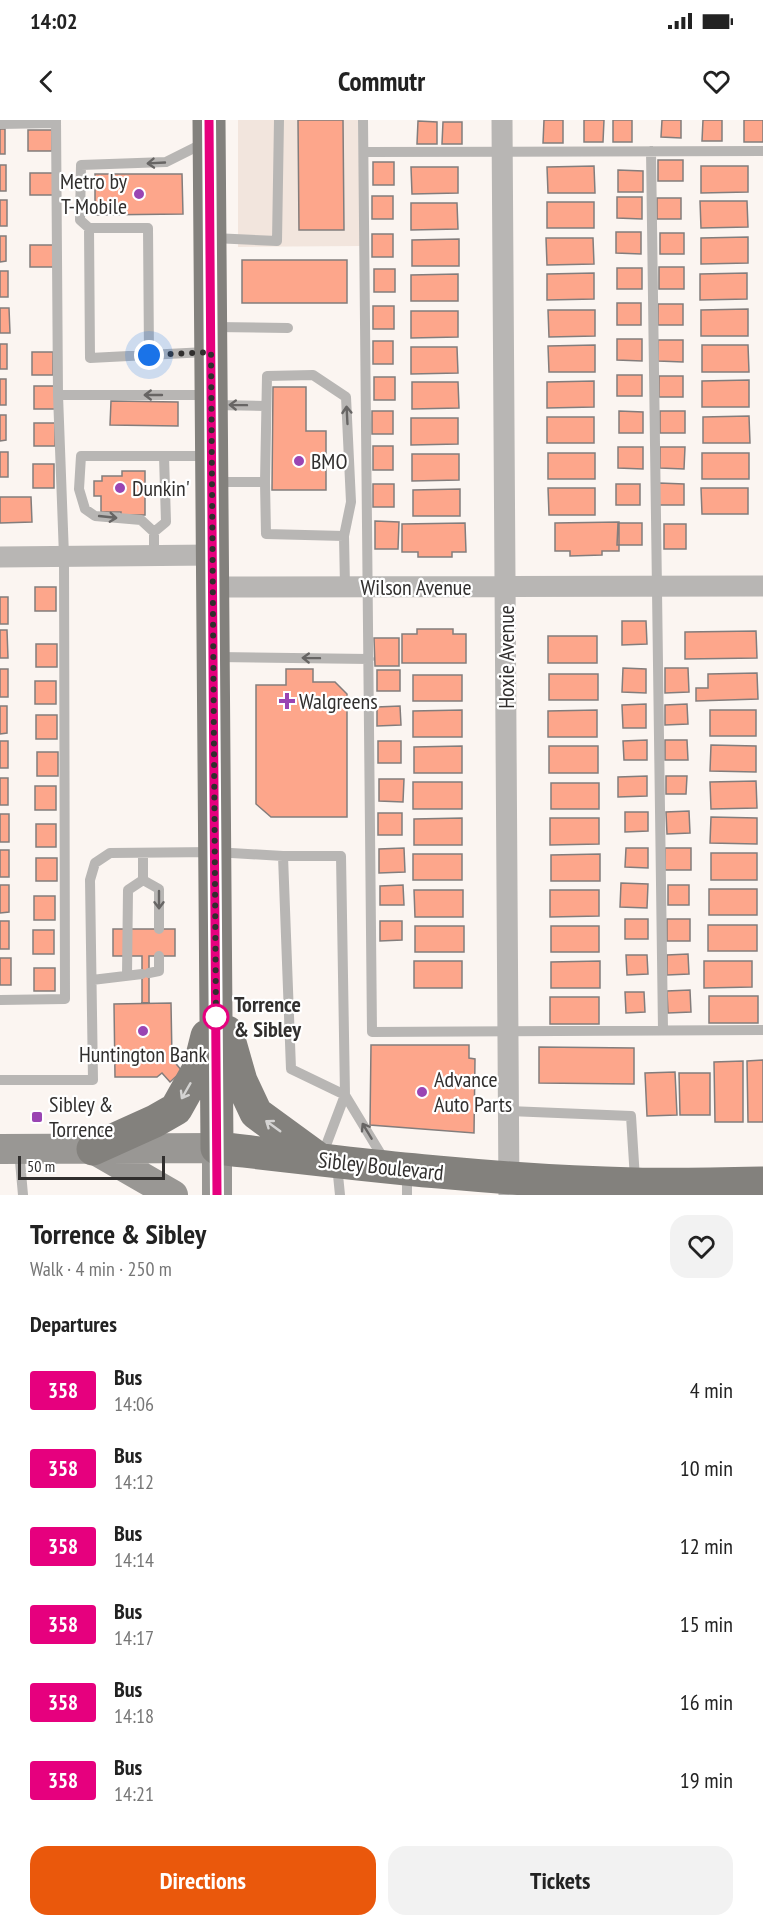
<!DOCTYPE html>
<meta charset="utf-8">
<style>
body{margin:0;font-family:"PT Sans Narrow",sans-serif;background:#f2f2f2;color:#222;height:100vh;display:flex;flex-direction:column;font-size:22px;white-space:nowrap}
*{box-sizing:border-box;margin:0}
p{font-size:20px;color:#767676}
.icon{flex:none;width:33px;height:33px;fill:none;stroke:currentColor;stroke-width:2;stroke-linecap:round;stroke-linejoin:round}
.map{position:relative;height:1075px;overflow:hidden}
.panel{display:flex;flex-direction:column;background:#fff;flex:1}
.panel>*{flex:none}
.badge{padding:0 12px;border-radius:4px;font-size:21px;line-height:39px}
.scale{position:absolute;left:18px;bottom:15px;width:147px;box-sizing:border-box;padding-left:6px;border:3px solid #312f2e;border-top:0;font-size:16px;line-height:21px;white-space:nowrap;color:#312f2e;-webkit-text-stroke:4px #fff;paint-order:stroke}
.you{position:absolute;width:30px;height:30px;margin:-15px;border:4px solid #fff;border-radius:50%;background:#1a73e8;box-shadow:0 0 0 9px #1a73e833}
.map>.badge{position:absolute;translate:-50% -50%;box-shadow:0 0 0 3px #fff}
h2{padding:0 30px;font-size:22px;line-height:54px}
.round{display:grid;place-items:center;flex:none;width:63px;height:63px;border-radius:18px;background:#f2f2f2}
.headline{display:flex;align-items:center;justify-content:space-between;height:102px;padding:0 30px}
h1{font-size:28px;font-weight:700;line-height:45px}
.cta{display:flex;gap:12px;margin-top:auto;padding:12px 30px}
.cta a{flex:1;height:69px;border-radius:18px;background:#ea580c;color:#fff;font-size:24px;font-weight:700;line-height:69px;text-align:center}
.cta a+a{background:#f2f2f2;color:#222}
ul{padding:0;list-style:none}
li{display:flex;align-items:center;gap:18px;height:78px;padding:0 30px}
li div{flex:1}
li b{display:block;font-size:22px}
li em{font-style:normal}
li .badge{min-width:66px;font-weight:700;text-align:center}
.status{display:flex;justify-content:space-between;align-items:center;height:42px;padding:0 30px;background:#fff;direction:ltr}
.status svg{height:16px;fill:currentColor}
header{display:flex;justify-content:space-between;align-items:center;height:78px;padding:0 30px;background:#fff;font-size:27px;font-weight:700}
.map>svg:first-child{display:block}
</style>
<div class="status"><b>14:02</b><svg viewBox="0 0 49 12"><path d="M0 12V9h3v3zM5 12V6h3v6zM10 12V3h3v9zM15 12V0h3v12zM26 1h20v11H26zM47 4h2v5h-2z"/></svg></div>
<header><svg class="icon" aria-label="back" viewBox="0 0 24 24"><path d="M15 5l-7 7 7 7"/></svg>Commutr<svg class="icon" aria-label="heart" viewBox="0 0 24 24"><path d="M12 20l-8-8c-3-5 5-10 8-4 3-6 11-1 8 4z"/></svg></header>
<div class="map">
<svg width="763" height="1075" viewBox="0 0 763 1075">
<rect width="100%" height="100%" fill="#fbf5f1"/>
<!-- built -->
<path fill="#f2e5dd" d="M 238,0 L 358,0 L 361,126 L 238,127 Z"/>
<!-- building -->
<path fill="#fda68b" stroke="#837d7c" stroke-width="1.5" d="M 298,0 L 343,0 L 344,110 L 299,110 Z
M 544,0 L 563,0 L 563,23 L 543,23 Z
M 584,0 L 604,0 L 603,22 L 584,22 Z
M 613,0 L 632,0 L 632,22 L 613,22 Z
M 662,0 L 681,0 L 681,18 L 661,17 Z
M 703,0 L 722,0 L 722,21 L 702,21 Z
M 744,0 L 763,0 L 763,22 L 744,22 Z
M 418,1 L 437,2 L 437,24 L 417,24 Z
M 443,2 L 462,2 L 462,24 L 442,24 Z
M 0,9 L 5,9 L 5,34 L 0,34 Z
M 28,10 L 52,10 L 52,31 L 28,31 Z
M 658,40 L 683,40 L 683,61 L 658,61 Z
M 373,42 L 394,42 L 394,65 L 373,65 Z
M 0,45 L 6,45 L 6,71 L 0,71 Z
M 594,46 L 595,73 L 548,73 L 547,47 Z
M 701,46 L 748,46 L 748,72 L 701,73 Z
M 411,47 L 458,47 L 458,73 L 412,74 Z
M 618,50 L 643,51 L 643,72 L 618,72 Z
M 30,53 L 55,53 L 55,75 L 30,75 Z
M 95,54 L 182,54 L 183,94 L 95,95 Z
M 372,76 L 393,76 L 393,99 L 372,99 Z
M 617,77 L 642,77 L 642,99 L 617,98 Z
M 657,78 L 681,78 L 681,99 L 657,99 Z
M 0,80 L 7,80 L 7,106 L 0,106 Z
M 700,81 L 747,81 L 748,107 L 701,108 Z
M 547,82 L 594,82 L 594,108 L 547,108 Z
M 411,83 L 457,83 L 458,109 L 411,110 Z
M 616,112 L 641,112 L 641,134 L 616,133 Z
M 660,113 L 684,113 L 684,134 L 660,134 Z
M 372,114 L 393,114 L 393,137 L 372,137 Z
M 0,116 L 6,116 L 6,141 L 0,142 Z
M 748,117 L 748,143 L 701,144 L 701,118 Z
M 546,118 L 593,118 L 594,144 L 547,145 Z
M 459,119 L 459,146 L 412,146 L 412,120 Z
M 30,125 L 55,125 L 55,147 L 30,147 Z
M 242,140 L 347,140 L 347,183 L 242,183 Z
M 659,147 L 684,147 L 684,169 L 659,169 Z
M 617,148 L 642,148 L 642,169 L 617,169 Z
M 374,149 L 395,149 L 395,172 L 374,172 Z
M 0,151 L 8,151 L 8,177 L 0,177 Z
M 594,153 L 594,179 L 547,180 L 547,154 Z
M 747,153 L 747,179 L 700,180 L 700,154 Z
M 458,154 L 458,181 L 411,181 L 411,155 Z
M 617,183 L 641,183 L 641,205 L 617,205 Z
M 658,184 L 683,184 L 683,205 L 658,205 Z
M 373,186 L 394,186 L 394,209 L 373,209 Z
M 0,188 L 9,188 L 10,213 L 0,213 Z
M 748,189 L 748,216 L 701,216 L 701,190 Z
M 548,190 L 595,190 L 595,216 L 549,217 Z
M 411,191 L 458,191 L 458,217 L 411,218 Z
M 617,219 L 642,219 L 642,241 L 617,240 Z
M 658,220 L 683,220 L 683,242 L 658,241 Z
M 373,221 L 393,221 L 393,244 L 373,244 Z
M 0,224 L 7,224 L 7,249 L 0,249 Z
M 595,225 L 595,252 L 549,252 L 548,226 Z
M 702,225 L 748,225 L 749,252 L 702,252 Z
M 411,227 L 457,227 L 458,253 L 411,254 Z
M 32,232 L 53,232 L 53,255 L 32,255 Z
M 617,255 L 642,255 L 642,276 L 617,276 Z
M 659,256 L 683,256 L 683,277 L 659,277 Z
M 374,257 L 395,257 L 395,280 L 374,280 Z
M 0,259 L 6,259 L 6,285 L 0,285 Z
M 749,260 L 749,287 L 702,287 L 702,261 Z
M 594,261 L 594,287 L 547,288 L 547,262 Z
M 412,262 L 458,262 L 459,288 L 412,289 Z
M 34,266 L 55,266 L 55,289 L 34,289 Z
M 273,267 L 306,267 L 306,311 L 326,311 L 326,370 L 272,370 Z
M 111,281 L 178,282 L 178,306 L 110,305 Z
M 372,291 L 393,291 L 393,314 L 372,314 Z
M 619,291 L 643,292 L 643,313 L 619,313 Z
M 660,291 L 685,291 L 685,313 L 660,313 Z
M 0,295 L 6,295 L 6,320 L 0,321 Z
M 749,296 L 750,323 L 703,323 L 703,297 Z
M 547,297 L 594,297 L 594,323 L 547,323 Z
M 411,298 L 458,298 L 458,324 L 411,325 Z
M 34,303 L 55,303 L 55,326 L 34,326 Z
M 373,326 L 393,326 L 393,350 L 373,350 Z
M 618,327 L 643,327 L 643,349 L 618,348 Z
M 660,327 L 685,327 L 684,349 L 660,348 Z
M 0,332 L 8,332 L 8,357 L 0,357 Z
M 548,333 L 595,333 L 595,359 L 548,359 Z
M 702,333 L 749,333 L 749,359 L 702,359 Z
M 412,334 L 459,334 L 459,360 L 412,361 Z
M 33,344 L 54,344 L 54,368 L 33,368 Z
M 122,351 L 145,351 L 145,395 L 121,395 L 121,392 L 101,392 L 101,376 L 94,376 L 94,361 L 102,361 L 102,356 L 122,356 Z
M 659,363 L 684,364 L 684,385 L 659,385 Z
M 373,364 L 394,364 L 394,387 L 373,387 Z
M 616,364 L 640,364 L 640,385 L 616,385 Z
M 548,368 L 595,368 L 595,395 L 549,395 Z
M 701,368 L 748,368 L 748,394 L 702,394 Z
M 460,369 L 460,396 L 413,396 L 413,370 Z
M 0,377 L 31,377 L 32,402 L 0,403 Z
M 375,401 L 399,402 L 398,429 L 375,429 Z
M 619,402 L 619,431 L 602,431 L 602,435 L 570,436 L 570,431 L 555,431 L 555,403 Z
M 465,403 L 466,432 L 452,432 L 452,437 L 418,437 L 418,432 L 402,432 L 402,404 Z
M 618,403 L 642,403 L 642,425 L 617,425 Z
M 664,404 L 686,404 L 686,429 L 664,429 Z
M 35,467 L 56,467 L 56,491 L 35,491 Z
M 0,477 L 8,477 L 8,504 L 0,504 Z
M 622,501 L 646,501 L 647,524 L 622,525 Z
M 417,509 L 453,509 L 453,514 L 466,514 L 466,543 L 402,543 L 402,514 L 417,514 Z
M 0,510 L 7,510 L 8,538 L 0,538 Z
M 756,511 L 757,538 L 685,539 L 685,512 Z
M 548,516 L 597,516 L 597,543 L 548,543 Z
M 374,518 L 399,518 L 399,546 L 375,546 Z
M 36,524 L 57,524 L 57,547 L 36,547 Z
M 623,548 L 646,549 L 646,573 L 622,572 Z
M 665,548 L 688,548 L 689,572 L 665,573 Z
M 0,549 L 8,549 L 8,577 L 0,577 Z
M 286,549 L 313,549 L 313,562 L 335,562 L 347,574 L 347,697 L 271,697 L 256,684 L 256,565 L 286,565 Z
M 377,550 L 400,550 L 400,571 L 377,571 Z
M 757,553 L 758,579 L 696,581 L 696,568 L 708,568 L 708,554 Z
M 549,554 L 598,554 L 598,580 L 549,580 Z
M 413,555 L 462,555 L 462,581 L 413,581 Z
M 35,561 L 56,561 L 56,584 L 35,584 Z
M 646,584 L 646,608 L 623,608 L 622,585 Z
M 687,584 L 688,604 L 665,605 L 665,585 Z
M 0,586 L 7,586 L 7,613 L 0,614 Z
M 400,586 L 401,605 L 377,606 L 377,587 Z
M 462,590 L 462,617 L 413,617 L 413,591 Z
M 597,590 L 597,617 L 548,617 L 548,591 Z
M 710,590 L 756,590 L 756,616 L 710,616 Z
M 36,595 L 57,595 L 57,619 L 36,619 Z
M 647,620 L 647,640 L 624,640 L 623,621 Z
M 665,620 L 687,620 L 688,640 L 665,640 Z
M 0,621 L 8,621 L 8,648 L 0,648 Z
M 378,621 L 401,621 L 401,643 L 378,643 Z
M 711,625 L 756,626 L 756,652 L 710,651 Z
M 462,626 L 462,653 L 414,653 L 414,627 Z
M 549,626 L 598,626 L 598,653 L 549,653 Z
M 37,632 L 58,632 L 58,656 L 37,656 Z
M 647,656 L 647,676 L 618,677 L 618,657 Z
M 666,656 L 687,656 L 686,674 L 666,674 Z
M 0,658 L 8,658 L 8,685 L 0,685 Z
M 379,659 L 404,659 L 403,682 L 379,681 Z
M 756,661 L 757,688 L 711,689 L 710,662 Z
M 413,662 L 462,662 L 462,689 L 413,689 Z
M 551,663 L 599,663 L 599,689 L 551,689 Z
M 35,666 L 56,666 L 56,690 L 35,690 Z
M 689,691 L 690,713 L 667,714 L 666,692 Z
M 625,692 L 648,692 L 648,711 L 625,712 Z
M 378,693 L 402,693 L 402,715 L 378,715 Z
M 0,694 L 9,694 L 9,722 L 0,722 Z
M 711,697 L 757,698 L 757,724 L 710,723 Z
M 462,698 L 462,725 L 414,725 L 414,699 Z
M 550,698 L 599,698 L 599,724 L 550,725 Z
M 36,704 L 56,704 L 56,727 L 36,727 Z
M 404,728 L 405,752 L 379,753 L 379,729 Z
M 626,728 L 648,728 L 648,748 L 625,747 Z
M 665,728 L 691,728 L 691,750 L 665,750 Z
M 0,730 L 9,730 L 9,757 L 0,757 Z
M 711,733 L 757,733 L 757,760 L 711,760 Z
M 413,734 L 462,734 L 462,760 L 413,760 Z
M 600,734 L 600,761 L 551,761 L 551,735 Z
M 36,738 L 57,738 L 57,761 L 36,761 Z
M 621,763 L 648,764 L 647,788 L 620,787 Z
M 0,765 L 9,765 L 9,792 L 0,793 Z
M 403,765 L 404,785 L 380,785 L 380,766 Z
M 668,765 L 689,765 L 689,785 L 668,785 Z
M 709,769 L 757,769 L 757,795 L 709,795 Z
M 414,770 L 463,770 L 463,797 L 415,797 Z
M 550,770 L 599,770 L 599,796 L 550,797 Z
M 34,776 L 55,776 L 55,800 L 34,800 Z
M 625,799 L 648,799 L 648,819 L 625,819 Z
M 667,799 L 690,799 L 690,821 L 667,821 Z
M 0,801 L 9,801 L 9,829 L 0,829 Z
M 380,801 L 402,801 L 402,820 L 380,821 Z
M 708,805 L 757,805 L 757,831 L 708,831 Z
M 415,806 L 464,806 L 464,832 L 415,832 Z
M 551,806 L 599,806 L 599,832 L 551,832 Z
M 113,809 L 175,809 L 175,836 L 149,836 L 149,883 L 142,883 L 142,836 L 113,836 Z
M 33,810 L 54,810 L 54,834 L 33,834 Z
M 688,834 L 689,854 L 667,855 L 667,835 Z
M 626,835 L 647,835 L 648,854 L 627,855 Z
M 0,838 L 11,838 L 11,865 L 0,865 Z
M 414,841 L 462,841 L 462,868 L 414,868 Z
M 600,841 L 600,868 L 551,868 L 551,842 Z
M 704,841 L 752,841 L 752,867 L 704,868 Z
M 34,848 L 55,848 L 55,871 L 34,871 Z
M 690,870 L 691,892 L 668,893 L 667,871 Z
M 625,872 L 644,872 L 645,892 L 626,893 Z
M 709,876 L 758,876 L 758,903 L 709,903 Z
M 550,877 L 599,877 L 599,904 L 550,904 Z
M 171,883 L 172,939 L 182,951 L 170,962 L 162,953 L 157,957 L 115,957 L 114,884 Z
M 371,925 L 469,925 L 469,938 L 475,939 L 474,1013 L 370,1005 Z
M 539,927 L 634,928 L 634,964 L 539,963 Z
M 763,940 L 763,1002 L 748,1002 L 747,941 Z
M 743,941 L 743,1002 L 715,1002 L 714,942 Z
M 675,952 L 677,995 L 647,996 L 645,953 Z
M 679,953 L 710,953 L 710,995 L 680,995 Z"/>
<g fill="none" stroke-linecap="round" stroke-linejoin="round">
<!-- service -->
<path stroke="#b8b6b4" stroke-width="10" d="M 363,0 L 372,912 L 763,910
M 0,4 L 56,3
M 651,31 L 663,910
M 364,32 L 763,31
M 89,108 L 90,238 L 206,232
M 213,118 L 277,121 L 279,0
M 214,207 L 288,208
M 149,235 L 148,108 L 89,108 L 80,100 L 81,45 L 166,42 L 204,23
M 58,275 L 208,275
M 214,285 L 265,286
M 216,362 L 265,362 L 266,414 L 344,416 L 345,467
M 265,362 L 267,256 L 313,255 L 346,277 L 351,382 L 344,416
M 154,412 L 141,400 L 95,396 L 85,389 L 79,369 L 81,336 L 209,336
M 154,436 L 154,412 L 166,402 L 164,336
M 217,537 L 369,539
M 143,733 L 143,760
M 283,736 L 291,949 L 345,975 L 385,1041
M 143,760 L 159,769 L 159,809
M 149,853 L 159,851 L 159,836
M 127,855 L 128,770 L 143,760
M 92,860 L 142,854
M 0,880 L 65,879 L 64,436 L 58,275 L 56,0
M 0,960 L 93,960 L 90,760 L 95,743 L 110,733 L 215,732 L 283,736 L 341,736 L 345,975 L 322,1036
M 509,991 L 631,996 L 635,1059
M 19,1030 L 23,1075
M 337,1045 L 340,1075
M 407,1075 L 407,1052"/>
<!-- minor -->
<path stroke="#b8b6b4" stroke-width="21" d="M 502,0 L 509,1075
M 0,437 L 213,435
M 213,467 L 763,466"/>
<!-- secondary -->
<path stroke="#999794" stroke-width="30" d="M 0,1029 L 217,1028 L 217,1075
M 95,1030 L 173,1075"/>
<!-- primary -->
<path stroke="#83817d" stroke-width="33" d="M 209,0 L 217,1028 C 356,1044 495,1061 635,1064 C 678,1065 720,1064 763,1063
M 227,912 L 241,961 L 256,993 L 319,1039
M 93,1029 L 155,1001 L 176,989 L 199,948 L 207,916"/>
</g>
<!-- one-way arrows -->
<defs><path id="oneway-shaft" d="M-6 0H5M1.5-3L5.5 0L1.5 3" fill="none" stroke-width="1.6" stroke-linecap="round" stroke-linejoin="round" transform="scale(1.5)"/></defs>
<g stroke="#676564">
<use href="#oneway-shaft" transform="translate(156 43) rotate(177)"/>
<use href="#oneway-shaft" transform="translate(153 275) rotate(180)"/>
<use href="#oneway-shaft" transform="translate(238 285) rotate(-179)"/>
<use href="#oneway-shaft" transform="translate(347 295) rotate(-93)"/>
<use href="#oneway-shaft" transform="translate(108 397) rotate(6)"/>
<use href="#oneway-shaft" transform="translate(311 538) rotate(-179)"/>
<use href="#oneway-shaft" transform="translate(159 780) rotate(90)"/>
<use href="#oneway-shaft" transform="translate(367 1011) rotate(-121)"/>
</g>
<g stroke="#d4d3d2">
<use href="#oneway-shaft" transform="translate(186 971) rotate(120)"/>
<use href="#oneway-shaft" transform="translate(273 1006) rotate(-144)"/>
</g>
<g fill="none" stroke-linecap="round" stroke-linejoin="round">
<defs>
<path id="line" d="M 209,0 L 217,1075"/>
</defs>
<!-- line casing -->
<use href="#line" stroke="#fff" stroke-width="14"/>
<!-- line -->
<use href="#line" stroke="#e6007e" stroke-width="9"/>
<!-- walk -->
<path stroke="#312f2e" stroke-width="6" stroke-dasharray="0 10.8" d="M 149,235 L 211,232 L 216,897"/>
</g>
<!-- markers -->
<g fill="#9a45b3" stroke="#fff" stroke-width="2">
<circle cx="139" cy="74" r="6"/>
<circle cx="299" cy="341" r="6"/>
<circle cx="120" cy="368" r="6"/>
<path d="M284 572h6v6h6v6h-6v6h-6v-6h-6v-6h6z"/>
<circle cx="143" cy="911" r="6"/>
<circle cx="422" cy="972" r="6"/>
<rect x="31" y="991" width="12" height="12" rx="3"/>
</g>
<circle fill="#fff" stroke="#e6007e" stroke-width="3" cx="216" cy="897" r="12"/>
<g text-anchor="middle" stroke-width="4.5" stroke-linejoin="round" paint-order="stroke">
<!-- poi labels -->
<g font-size="22" fill="#312f2e" stroke="#fff" text-anchor="start">
<text x="127" y="69" text-anchor="end">Metro by<tspan x="127" dy="25">T-Mobile</tspan></text>
<text x="311" y="349">BMO</text>
<text x="132" y="376">Dunkin'</text>
<text x="299" y="589">Walgreens</text>
<text x="143" y="942" text-anchor="middle">Huntington Bank</text>
<text x="434" y="967">Advance<tspan x="434" dy="25">Auto Parts</tspan></text>
<text x="49" y="992">Sibley &amp;<tspan x="49" dy="25">Torrence</tspan></text>
</g>
<!-- street labels -->
<g font-size="22" fill="#312f2e" stroke="#fff">
<text x="416" y="475">Wilson Avenue</text>
<text transform="translate(506 537) rotate(-90)" y="8">Hoxie Avenue</text>
<text transform="translate(381 1046) rotate(6)" y="8">Sibley Boulevard</text>
</g>
<!-- stop labels -->
<g font-size="22" font-weight="bold" fill="#312f2e" stroke="#fff" text-anchor="start">
<text x="234" y="892">Torrence<tspan x="234" dy="25">&amp; Sibley</tspan></text>
</g>
</g>
</svg>
<div class="scale">50 m</div>
<div class="you" style="left:149px;top:235px"></div>
</div>
<section class="panel">
<div class="headline"><div><h1>Torrence &amp; Sibley</h1><p>Walk · 4 min · 250 m</p></div><a class="round"><svg class="icon" aria-label="heart" viewBox="0 0 24 24"><path d="M12 20l-8-8c-3-5 5-10 8-4 3-6 11-1 8 4z"/></svg></a></div>
<h2>Departures</h2>
<ul>
<li><span class="badge" style="background:#e6007e;color:#fff">358</span><div><b>Bus</b><p>14:06</p></div><em>4 min</em></li>
<li><span class="badge" style="background:#e6007e;color:#fff">358</span><div><b>Bus</b><p>14:12</p></div><em>10 min</em></li>
<li><span class="badge" style="background:#e6007e;color:#fff">358</span><div><b>Bus</b><p>14:14</p></div><em>12 min</em></li>
<li><span class="badge" style="background:#e6007e;color:#fff">358</span><div><b>Bus</b><p>14:17</p></div><em>15 min</em></li>
<li><span class="badge" style="background:#e6007e;color:#fff">358</span><div><b>Bus</b><p>14:18</p></div><em>16 min</em></li>
<li><span class="badge" style="background:#e6007e;color:#fff">358</span><div><b>Bus</b><p>14:21</p></div><em>19 min</em></li>
</ul>
<div class="cta"><a>Directions</a><a>Tickets</a></div>
</section>
